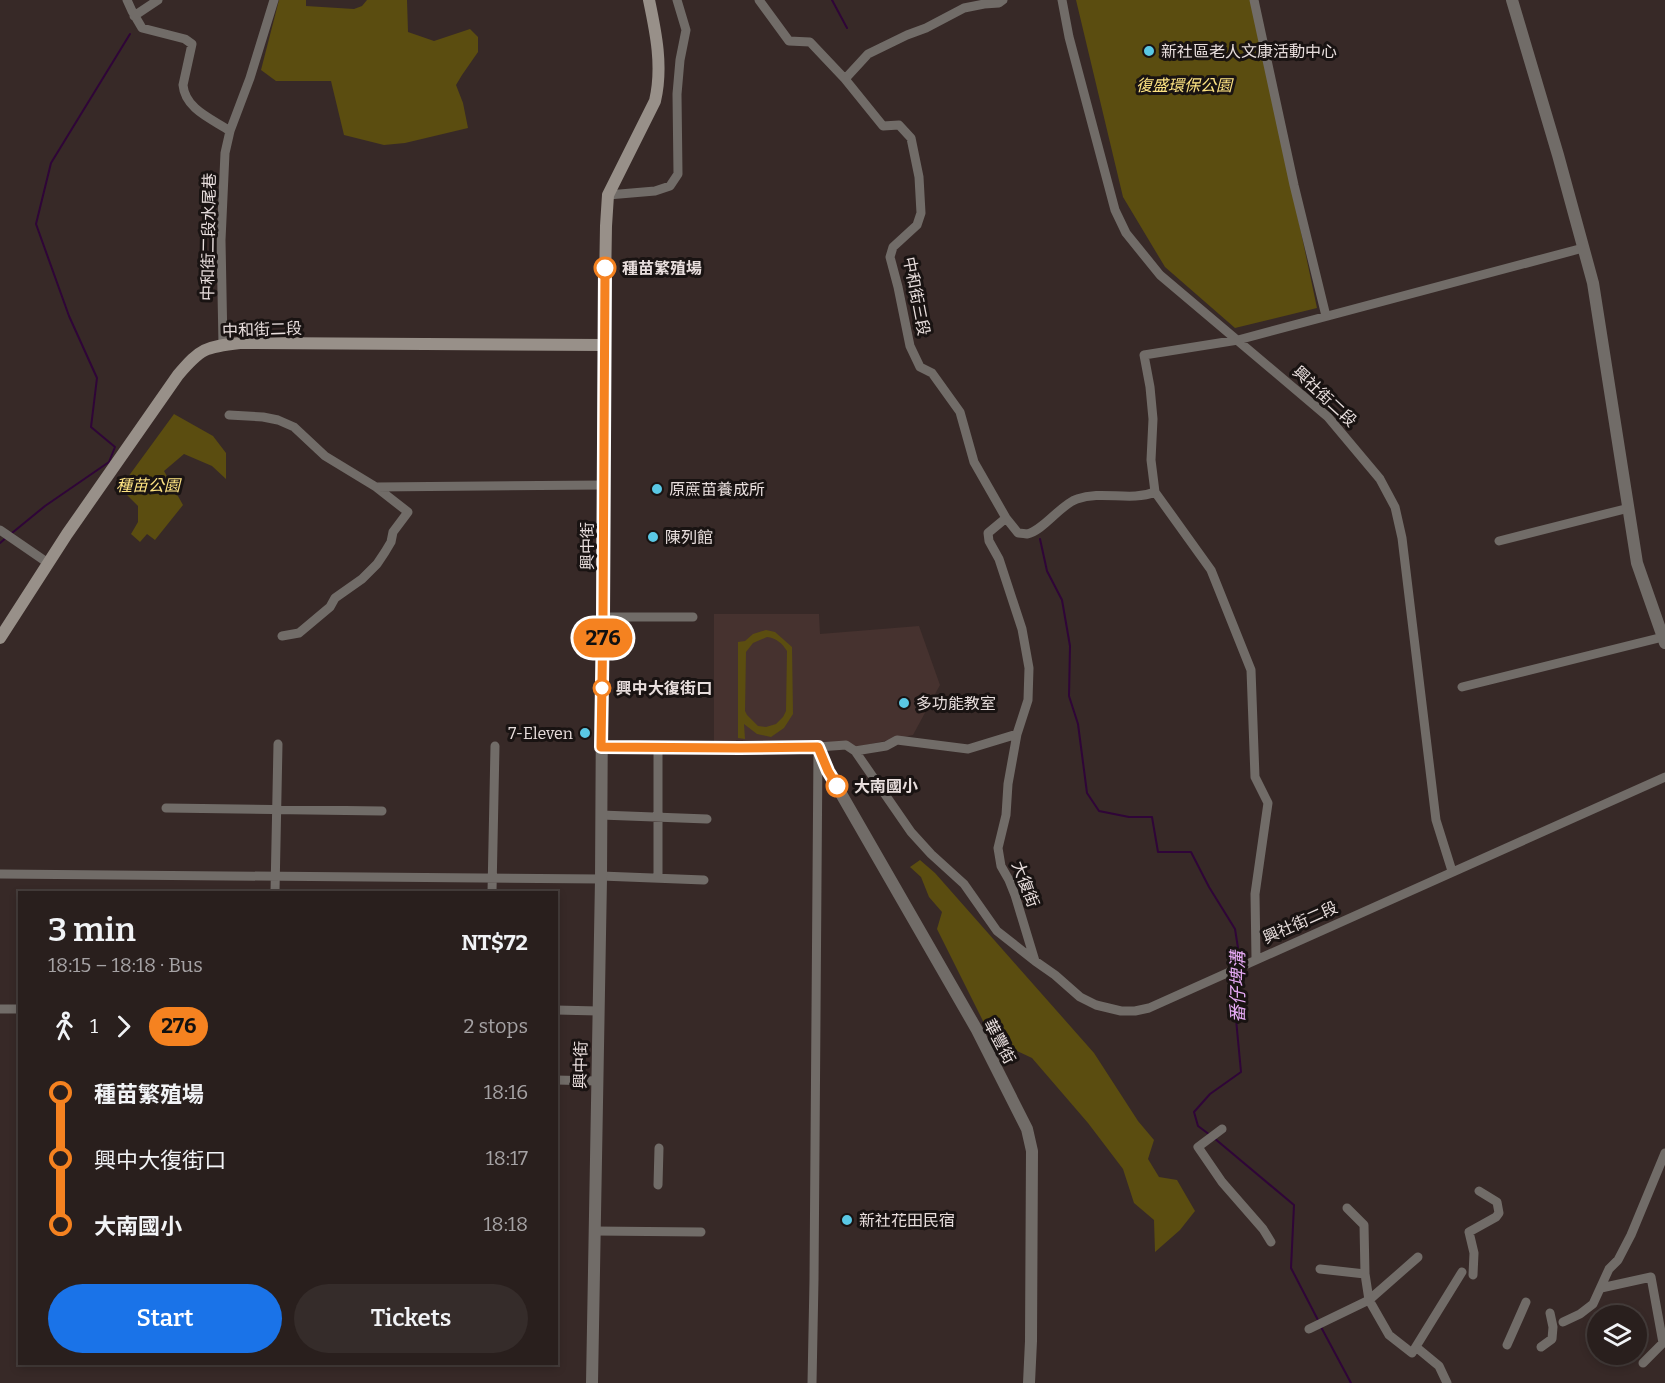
<!DOCTYPE html>
<meta charset="utf-8">
<style>
body{margin:0;font-family:Bitter,"Noto Sans TC",serif;background:#352c2a;color:#f1f3f6;height:100vh;display:flex;flex-direction:column;font-size:22px;white-space:nowrap}
*{box-sizing:border-box;margin:0}
p{font-size:20px;color:#a5a2a4}
.icon{flex:none;width:33px;height:33px;fill:none;stroke:currentColor;stroke-width:2;stroke-linecap:round;stroke-linejoin:round}
.map{position:relative;flex:1;overflow:hidden}
.side{position:absolute;left:18px;top:891px;width:540px;height:474px;display:flex;flex-direction:column;background:#291f1d;border-radius:0px;box-shadow:0 3px 9px #0003,0 0 0 2px #453d3b}
.side>*{flex:none}
.badge{padding:0 12px;border-radius:20px;font-size:21px;line-height:39px}
.controls{position:absolute;left:1587px;top:1305px;display:grid;gap:12px}
.controls a{display:grid;place-items:center;width:60px;height:60px;border-radius:50%;background:#291f1d;box-shadow:0 3px 9px #0003,0 0 0 2px #453d3b;font-size:30px}
.map>.badge{position:absolute;translate:-50% -50%;box-shadow:0 0 0 3px #fff}
.legs{display:flex;align-items:center;gap:9px;height:66px;padding:0 30px;font-size:20px}
.legs p{margin-inline-start:auto}
.head{display:flex;align-items:center;justify-content:space-between;height:102px;padding:0 30px}
h1{font-size:33px;font-weight:600;line-height:45px}
.button{display:flex;gap:12px;margin-top:auto;padding:12px 30px}
.button a{flex:1;height:69px;border-radius:36px;background:#1a73e8;color:#fff;font-size:24px;font-weight:600;line-height:69px;text-align:center}
.button a+a{background:#352c2a;color:#f1f3f6}
ul{padding:0 30px;list-style:none}
li{display:flex;align-items:center;gap:21px;height:66px;font-size:22px}
li i{display:grid;place-items:center;width:9px;height:100%;margin:0 8px;background:currentColor}
li i::after{content:'';width:15px;height:15px;margin:-8px;border:4px solid;border-radius:50%;background:#291f1d}
li p{margin-inline-start:auto}
li:first-child i{background:linear-gradient(#0000 50%,currentColor 0)}
li:last-child i{background:linear-gradient(currentColor 50%,#0000 0)}
.map>svg:first-child{display:block}
</style>
<div class="map">
<svg width="1665" height="1383" viewBox="0 0 1665 1383">
<rect width="100%" height="100%" fill="#372927"/>
<!-- built -->
<path fill="#46322f" d="M 714,614 L 819,614 L 820,634 L 919,626 L 940,685 L 913,735 L 856,747 L 819,744 L 714,742 Z"/>
<!-- green -->
<path fill="#5b4d10" fill-rule="evenodd" d="M 279,0 L 306,0 L 306,6 L 354,9 L 362,6 L 367,0 L 407,0 L 408,32 L 434,41 L 470,29 L 478,37 L 478,52 L 462,75 L 456,85 L 463,103 L 468,128 L 405,143 L 384,145 L 344,135 L 331,81 L 276,81 L 261,70 Z
M 1076,0 L 1252,0 L 1317,308 L 1235,328 L 1165,267 L 1123,197 Z
M 174,414 L 213,436 L 226,453 L 226,479 L 212,466 L 184,454 L 164,471 L 183,505 L 155,540 L 147,534 L 140,542 L 131,534 L 138,522 L 138,506 L 120,488 Z
M 766,630 L 775,632 L 792,647 L 793,714 L 784,728 L 771,737 L 757,734 L 744,724 L 745,739 L 738,738 L 738,642 L 745,641 L 753,634 ZM 767,637 C 776,638 782,643 787,651 L 786,711 L 783,717 L 776,724 L 766,727 L 758,726 L 747,715 L 745,711 L 746,652 L 753,643 Z
M 920,860 L 935,873 L 1094,1053 L 1138,1121 L 1154,1140 L 1148,1159 L 1159,1177 L 1177,1180 L 1195,1211 L 1180,1230 L 1155,1252 L 1154,1220 L 1134,1203 L 1123,1169 L 1088,1123 L 1032,1058 L 992,1039 L 937,929 L 942,912 L 929,897 L 921,877 L 910,867 Z"/>
<g fill="none" stroke-linecap="round" stroke-linejoin="round">
<!-- stream -->
<path stroke="#2f0538" stroke-width="2" d="M 832,0 L 847,28
M 12,533 L 45,506 L 109,462 L 115,447 L 91,427 L 97,378 L 69,316 L 36,224 L 51,163 L 130,34
M 1040,539 L 1047,571 L 1062,600 L 1070,646 L 1069,696 L 1078,724 L 1087,793 L 1099,811 L 1129,817 L 1152,817 L 1158,852 L 1191,852 L 1209,887 L 1235,929 L 1238,948 L 1235,965
M 0,543 L 7,537
M 1210,1135 L 1198,1126 L 1194,1112 L 1210,1094 L 1241,1072 L 1236,1019 L 1234,974
M 1214,1138 L 1294,1205 L 1291,1268 L 1319,1322
M 1321,1327 L 1351,1383"/>
<!-- minor -->
<path stroke="#716c68" stroke-width="9" d="M 127,0 L 132,11 L 142,28 L 185,39 L 192,44 L 183,85 C 185,109 212,119 230,131
M 759,0 L 789,41 L 810,42 L 845,79 L 883,126 L 899,125 L 911,138 L 919,177 L 921,213 L 917,225 L 893,247 L 890,257 L 898,287 L 910,346 L 920,367 L 932,373 L 960,412 L 974,462 L 1006,518 L 1018,533 C 1019,533 1027,534 1027,534 C 1043,531 1061,504 1077,499 C 1103,490 1130,502 1155,492
M 1062,0 L 1069,37 L 1115,210 L 1126,233 L 1160,275 L 1328,417 L 1380,479 L 1395,507 L 1402,538 L 1436,820 L 1452,871
M 1254,0 L 1294,185 L 1326,316
M 134,16 L 158,0
M 845,79 L 868,54 L 907,35 L 926,28 L 964,8 L 984,4 L 999,3 L 1003,0
M 608,195 L 655,191 L 670,186 L 678,174 L 677,94 L 680,60 L 686,30 L 677,0
M 223,345 L 221,240 L 225,153 L 230,131 L 250,78 L 274,0
M 229,415 L 263,417 L 278,420 L 294,427 L 325,456 L 376,487 L 603,485
M 1006,518 L 988,533 L 989,541 L 999,559 L 1022,629 L 1029,668 L 1028,700 L 1017,734 L 1008,784 L 1006,815 L 998,848 L 1001,866 L 1009,880 L 1015,895 L 1035,961
M 0,530 L 48,563
M 1499,541 L 1629,508
M 603,617 L 693,617
M 282,636 L 299,633 L 330,607 L 335,598 L 362,579 L 377,564 L 385,552 L 391,542 L 393,532 L 408,512 L 376,487
M 1462,687 L 1663,637
M 855,751 L 886,746 L 897,740 L 968,749 L 1017,734
M 166,808 L 382,811
M 601,815 L 707,819
M 0,874 L 601,879
M 601,876 L 704,880
M 658,878 L 658,747
M 275,892 L 278,744
M 492,892 L 495,746
M 1256,959 L 1255,894 L 1268,803 L 1255,777 L 1251,670 L 1211,570 L 1155,492 L 1151,460 L 1153,419 L 1150,387 L 1144,355 L 1238,340 L 1583,248
M 0,1009 L 20,1009
M 556,1010 L 598,1011
M 556,1080 L 597,1081
M 1222,1129 L 1198,1147 L 1222,1182 L 1263,1229 L 1271,1242
M 658,1185 L 659,1148
M 1347,1208 L 1364,1225 L 1365,1274 L 1369,1300 L 1389,1335 L 1412,1353 L 1462,1272
M 594,1231 L 701,1232
M 1320,1269 L 1365,1274
M 1473,1275 L 1474,1253 L 1469,1232 L 1496,1217 L 1499,1213 L 1497,1202 L 1479,1191
M 1601,1288 L 1651,1277 L 1663,1343 L 1643,1363
M 1563,1322 L 1580,1314 L 1593,1304 L 1609,1269 L 1618,1260 L 1631,1235 L 1665,1153
M 1309,1329 L 1369,1300 L 1418,1257
M 1507,1345 L 1526,1302
M 1416,1347 L 1439,1366 L 1447,1383
M 1541,1347 L 1552,1339 L 1553,1327 L 1550,1313
M 812,1383 L 814,1280 L 818,747 L 846,745 L 855,751 L 911,832 L 931,854 L 964,884 L 997,931 L 1035,961 L 1055,975 L 1080,997 L 1096,1005 L 1121,1011 L 1135,1011 L 1149,1008 L 1665,777"/>
<!-- tertiary -->
<path stroke="#716c68" stroke-width="12" d="M 1512,0 L 1558,155 L 1593,283 L 1637,563 L 1665,643
M 601,747 L 740,748 L 818,747 L 828,771 L 977,1030 L 1027,1129 L 1032,1151 L 1031,1341 L 1029,1383
M 592,1383 L 601,879 L 604,345"/>
<!-- secondary -->
<path stroke="#989089" stroke-width="12" d="M 0,638 L 67,534 L 178,375 C 201,348 205,347 240,343 L 604,345 L 606,226 L 608,195 L 655,101 C 663,67 656,33 649,0"/>
</g>
<g fill="none" stroke-linecap="round" stroke-linejoin="round">
<defs>
<path id="line-1" d="M 605,268 L 603,617 L 601,747 L 740,748 L 818,747 L 828,771 L 837,786"/>
</defs>
<!-- line-1 casing -->
<use href="#line-1" stroke="#fff" stroke-width="14"/>
<!-- line-1 -->
<use href="#line-1" stroke="#f58220" stroke-width="9"/>
</g>
<!-- markers -->
<g fill="#5ac8e5" stroke="#191312" stroke-width="2">
<circle cx="1149" cy="51" r="6"/>
<circle cx="657" cy="489" r="6"/>
<circle cx="653" cy="537" r="6"/>
<circle cx="904" cy="703" r="6"/>
<circle cx="585" cy="733" r="6"/>
<circle cx="847" cy="1220" r="6"/>
</g>
<g fill="#fff" stroke="#f58220" stroke-width="3">
<circle cx="605" cy="268" r="10"/>
<circle cx="602" cy="688" r="8"/>
<circle cx="837" cy="786" r="10"/>
</g>
<g text-anchor="middle" stroke-width="6" stroke-linejoin="round" paint-order="stroke">
<!-- poi labels -->
<g font-size="16" fill="#e8dedd" stroke="#191312" text-anchor="start">
<text x="1161" y="57">新社區老人文康活動中心</text>
<text x="669" y="495">原蔗苗養成所</text>
<text x="665" y="543">陳列館</text>
<text x="916" y="709">多功能教室</text>
<text x="573" y="739" text-anchor="end">7-Eleven</text>
<text x="859" y="1226">新社花田民宿</text>
</g>
<!-- park labels -->
<g font-size="16" font-style="italic" fill="#fde382" stroke="#191312">
<text x="1184" y="91">復盛環保公園</text>
<text x="148" y="491">種苗公園</text>
</g>
<!-- street labels -->
<g font-size="16" fill="#e8dedd" stroke="#191312">
<text transform="translate(208 237) rotate(-89)" y="6">中和街二段水尾巷</text>
<text transform="translate(917 296) rotate(79)" y="6">中和街三段</text>
<text transform="translate(262 329) rotate(-2)" y="6">中和街二段</text>
<text transform="translate(1325 396) rotate(43)" y="6">興社街二段</text>
<text transform="translate(587 546) rotate(-90)" y="6">興中街</text>
<text transform="translate(1026 884) rotate(69)" y="6">大復街</text>
<text transform="translate(1300 922) rotate(-24)" y="6">興社街二段</text>
<text transform="translate(1000 1041) rotate(62)" y="6">華豐街</text>
<text transform="translate(580 1065) rotate(-89)" y="6">興中街</text>
</g>
<!-- stop labels -->
<g font-size="16" font-weight="bold" fill="#e8dedd" stroke="#191312" text-anchor="start">
<text x="622" y="274">種苗繁殖場</text>
<text x="616" y="694">興中大復街口</text>
<text x="854" y="792">大南國小</text>
</g>
<!-- water labels -->
<g font-size="18" font-style="italic" fill="#e6aaf5" stroke="#191312">
<text transform="translate(1238 987) rotate(-90)" y="6">番仔埤溝</text>
</g>
</g>
</svg>
<div class="controls">
<a><svg class="icon" aria-label="layers" viewBox="0 0 24 24"><path d="M12 4l9 5-9 5-9-5zM3 14l9 5 9-5"/></svg></a>
</div>
<b class="badge" style="left:603px;top:638px;background:#f58220;color:#111">276</b>
<section class="side">
<div class="head"><div><h1>3 min</h1><p>18:15 – 18:18 · Bus</p></div><b>NT$72</b></div>
<div class="legs"><svg class="icon" aria-label="walk" viewBox="0 0 24 24"><circle cx="13" cy="4" r="2"/><path d="M13 8l-2 6 4 7M11 14l-3 7M7 12l3-4h3l4 4"/></svg>1<svg class="icon" aria-label="forward" viewBox="0 0 24 24"><path d="M9 5l7 7-7 7"/></svg><b class="badge" style="background:#f58220;color:#111">276</b><p>2 stops</p></div>
<ul>
<li><i style="color:#f58220"></i><b>種苗繁殖場</b><p>18:16</p></li>
<li><i style="color:#f58220"></i><span>興中大復街口</span><p>18:17</p></li>
<li><i style="color:#f58220"></i><b>大南國小</b><p>18:18</p></li>
</ul>
<div class="button"><a>Start</a><a>Tickets</a></div>
</section>
</div>
